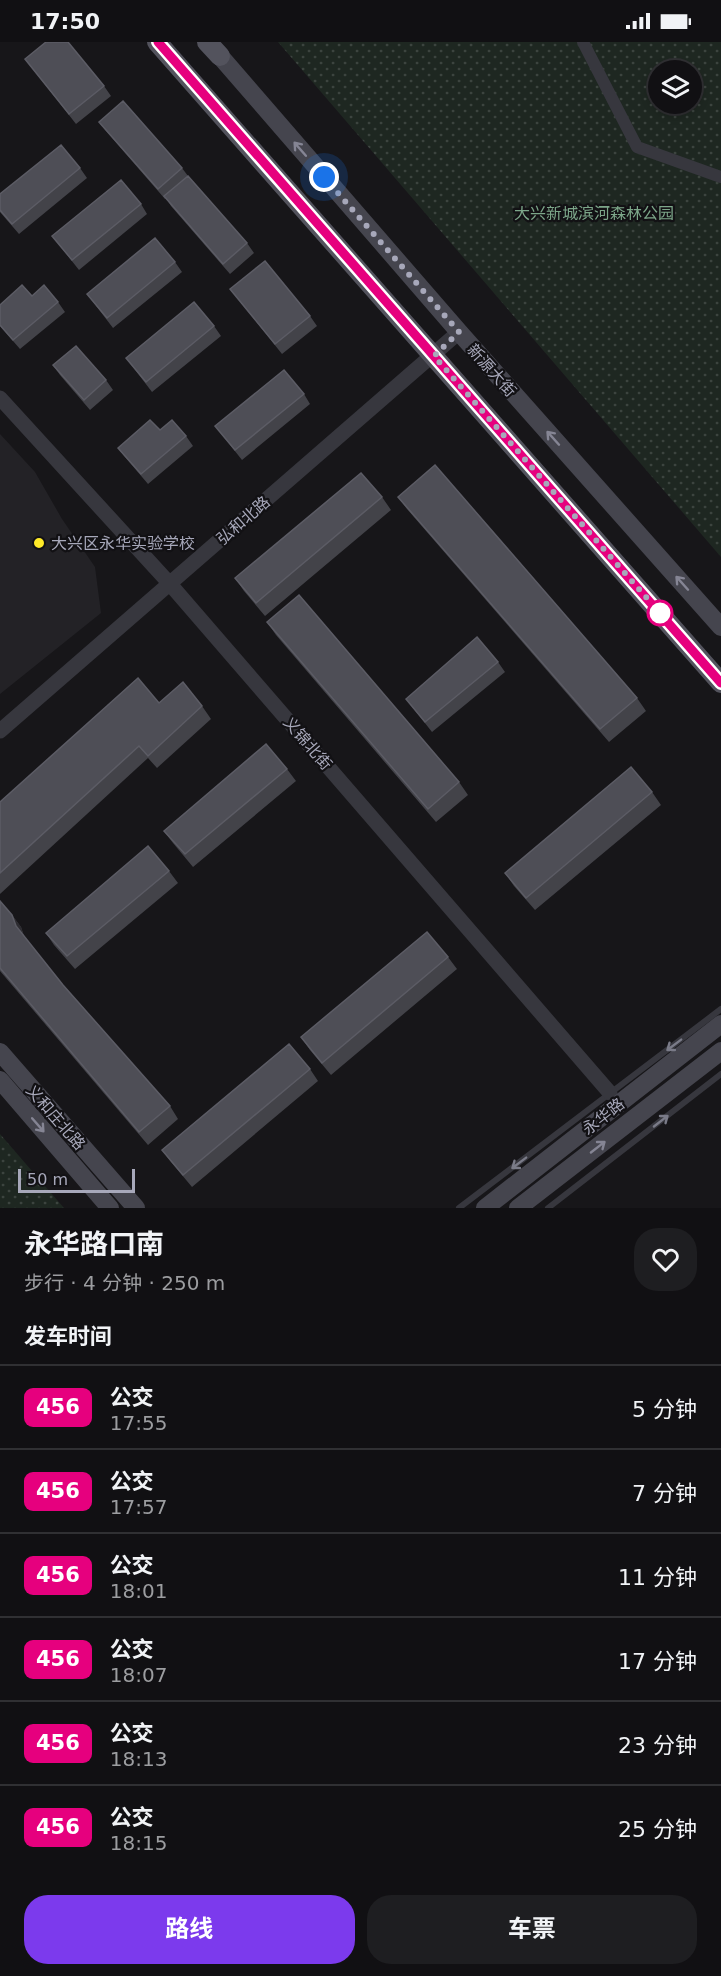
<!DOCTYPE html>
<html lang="zh">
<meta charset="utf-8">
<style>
body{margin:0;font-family:"DejaVu Sans","Noto Sans SC",sans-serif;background:#1e1e21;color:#f1f3f6;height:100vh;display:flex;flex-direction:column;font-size:22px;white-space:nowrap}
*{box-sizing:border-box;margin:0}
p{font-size:20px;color:#9c9da0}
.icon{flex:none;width:33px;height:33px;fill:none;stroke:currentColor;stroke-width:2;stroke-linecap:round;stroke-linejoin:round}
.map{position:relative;height:1166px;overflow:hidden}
.side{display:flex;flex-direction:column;background:#111013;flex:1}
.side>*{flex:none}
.badge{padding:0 12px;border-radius:9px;font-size:21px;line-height:39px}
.tools{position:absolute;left:648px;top:18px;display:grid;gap:12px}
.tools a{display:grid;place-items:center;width:54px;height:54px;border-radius:50%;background:#111013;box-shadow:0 3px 9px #0003,0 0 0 2px #303033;font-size:30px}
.scale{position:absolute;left:18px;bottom:15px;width:117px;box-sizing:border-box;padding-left:6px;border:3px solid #a7a8ba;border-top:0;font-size:16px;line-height:21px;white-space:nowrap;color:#a7a8ba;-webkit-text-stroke:4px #121114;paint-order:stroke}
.you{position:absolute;width:30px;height:30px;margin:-15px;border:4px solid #fff;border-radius:50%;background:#1a73e8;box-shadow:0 0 0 9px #1a73e833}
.map>.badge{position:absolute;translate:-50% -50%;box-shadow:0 0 0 3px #fff}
h2{padding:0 24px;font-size:22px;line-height:54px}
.round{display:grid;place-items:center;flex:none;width:63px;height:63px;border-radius:24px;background:#1e1e21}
.overview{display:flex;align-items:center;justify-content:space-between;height:102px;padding:0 24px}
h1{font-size:28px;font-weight:700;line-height:45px}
.button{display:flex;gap:12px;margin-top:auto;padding:12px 24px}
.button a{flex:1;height:69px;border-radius:24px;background:#7c3aed;color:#fff;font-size:24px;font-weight:700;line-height:69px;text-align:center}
.button a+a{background:#1e1e21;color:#f1f3f6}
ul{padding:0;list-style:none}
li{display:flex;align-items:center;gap:18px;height:84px;padding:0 24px;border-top:2px solid #303033}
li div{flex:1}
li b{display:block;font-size:22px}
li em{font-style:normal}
li .badge{min-width:66px;font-weight:700;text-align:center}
.status{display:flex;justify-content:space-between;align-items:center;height:42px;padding:0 30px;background:#111013;direction:ltr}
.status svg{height:16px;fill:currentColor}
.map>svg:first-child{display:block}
</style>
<div class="status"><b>17:50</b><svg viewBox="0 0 49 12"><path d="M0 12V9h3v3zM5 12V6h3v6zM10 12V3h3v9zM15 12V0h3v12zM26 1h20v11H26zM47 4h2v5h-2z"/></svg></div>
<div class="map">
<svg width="721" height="1166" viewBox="0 0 721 1166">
<defs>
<pattern id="park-dots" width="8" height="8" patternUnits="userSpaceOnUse" patternTransform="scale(1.5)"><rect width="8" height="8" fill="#1e2721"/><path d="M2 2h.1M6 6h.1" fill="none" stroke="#3c443f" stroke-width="1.8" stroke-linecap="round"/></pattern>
</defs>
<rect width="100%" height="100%" fill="#171619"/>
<!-- built -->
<path fill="#232226" d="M 0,392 L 35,430 L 62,477 L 95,525 L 101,571 L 0,652 Z"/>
<!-- park -->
<path fill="url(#park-dots)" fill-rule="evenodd" d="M 278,0 L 721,0 L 721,515 ZM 658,28 L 692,28 L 692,62 L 658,62 Z
M 0,1092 L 64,1166 L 0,1166 Z"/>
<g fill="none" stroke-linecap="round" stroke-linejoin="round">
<!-- service -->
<path stroke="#37373e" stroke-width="6" d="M 459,1166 L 721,967
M 548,1166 L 721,1032"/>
<!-- minor -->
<path stroke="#37373e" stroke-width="12" d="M 583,0 L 637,105 L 721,135"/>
<!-- tertiary -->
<path stroke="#37373e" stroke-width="15" d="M 0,356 L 170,542 L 610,1051
M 0,689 L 459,290"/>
<!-- secondary -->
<path stroke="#45454e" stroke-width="18" d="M 220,14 L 459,290 L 721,585
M 0,1010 L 136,1166
M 0,1038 L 110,1166
M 485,1166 L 721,982
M 518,1166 L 721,1009"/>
<!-- primary -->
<path stroke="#53535d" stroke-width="20" d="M 157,0 L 721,641
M 207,0 L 220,14"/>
</g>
<!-- wall -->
<path fill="#434349" d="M 25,17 L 104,44 L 111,54 L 76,82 Z
M 99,80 L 182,126 L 188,134 L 247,201 L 254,211 L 230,232 L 171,164 L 166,156 L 165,157 L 106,89 Z
M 80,126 L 87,136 L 19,192 L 0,170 L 0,152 Z
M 141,162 L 147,172 L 79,228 L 52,194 Z
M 175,220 L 182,230 L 113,286 L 87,252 Z
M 230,247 L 310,274 L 317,284 L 282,312 Z
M 32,254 L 58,260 L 65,270 L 20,307 L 0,284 L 0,263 Z
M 214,284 L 221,294 L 152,350 L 126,316 Z
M 53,323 L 106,338 L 113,348 L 90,368 L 60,333 Z
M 304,352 L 310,362 L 242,418 L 215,384 Z
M 160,388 L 186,394 L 193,404 L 148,442 L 125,415 L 118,406 Z
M 382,455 L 391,468 L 265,574 L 244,549 L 235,536 Z
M 398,455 L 637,656 L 646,669 L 609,700 L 407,467 Z
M 267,580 L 459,740 L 468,753 L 436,780 L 276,593 Z
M 498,620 L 505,630 L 432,690 L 406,657 Z
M 159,661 L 202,664 L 211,677 L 157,726 L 148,716 L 0,852 L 0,760 Z
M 287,727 L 296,739 L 193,825 L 173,801 L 164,789 Z
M 652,750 L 661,763 L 535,868 L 514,844 L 505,831 Z
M 169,829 L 178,841 L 75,927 L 54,903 L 46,891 Z
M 0,859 L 12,873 L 21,885 L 24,894 L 63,943 L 170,1064 L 178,1077 L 148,1103 L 0,929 Z
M 448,915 L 457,927 L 331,1033 L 310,1008 L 301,995 Z
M 310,1027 L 318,1039 L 192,1145 L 171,1120 L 162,1108 Z"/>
<!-- shaded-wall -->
<path fill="#2d2c31" d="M 12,873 L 21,885 L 25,897 L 16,884 Z"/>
<!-- building -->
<path fill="#4e4e56" stroke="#5c5c65" stroke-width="1.5" d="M 46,0 L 68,0 L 104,44 L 69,72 L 25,17 Z
M 123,59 L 182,126 L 158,147 L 99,80 Z
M 61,103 L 80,126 L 12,182 L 0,168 L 0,152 Z
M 188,134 L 247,201 L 223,222 L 164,154 Z
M 121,138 L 141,162 L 72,218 L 52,194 Z
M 155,196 L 175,220 L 107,276 L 87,252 Z
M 265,219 L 310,274 L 275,302 L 230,247 Z
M 22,243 L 32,254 L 44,243 L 58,260 L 13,298 L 0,283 L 0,263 Z
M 194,260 L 214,284 L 146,340 L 126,316 Z
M 76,304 L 106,338 L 84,358 L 53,323 Z
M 284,328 L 304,352 L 235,408 L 215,384 Z
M 150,378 L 160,388 L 172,378 L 186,394 L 141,432 L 118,406 Z
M 435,423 L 637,656 L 600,687 L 398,455 Z
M 361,431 L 382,455 L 256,561 L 235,536 Z
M 299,553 L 459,740 L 428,767 L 267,580 Z
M 477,595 L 498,620 L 425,680 L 406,657 Z
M 138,636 L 159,661 L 183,640 L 202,664 L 148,714 L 139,704 L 0,831 L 0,760 Z
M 266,702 L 287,727 L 185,812 L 164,789 Z
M 631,725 L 652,750 L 526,856 L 505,831 Z
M 148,804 L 169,829 L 67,914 L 46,891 Z
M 0,859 L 12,873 L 16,884 L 63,943 L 170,1064 L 139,1090 L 0,926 Z
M 427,890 L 448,915 L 322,1021 L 301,995 Z
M 289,1002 L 310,1027 L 183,1133 L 162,1108 Z"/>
<!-- one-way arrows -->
<defs><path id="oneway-shaft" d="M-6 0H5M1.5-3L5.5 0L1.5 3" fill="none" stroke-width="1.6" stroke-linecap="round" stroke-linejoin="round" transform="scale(1.5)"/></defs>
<g stroke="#858594">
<use href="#oneway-shaft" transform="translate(300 107) rotate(-131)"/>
<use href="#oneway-shaft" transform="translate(553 396) rotate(-132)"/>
<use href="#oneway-shaft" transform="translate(682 541) rotate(-132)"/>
<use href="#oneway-shaft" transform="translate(38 1083) rotate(49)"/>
<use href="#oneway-shaft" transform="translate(598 1105) rotate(-38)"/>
</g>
<g stroke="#7a7b88">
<use href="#oneway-shaft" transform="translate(674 1003) rotate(143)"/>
<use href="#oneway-shaft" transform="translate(661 1079) rotate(-38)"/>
<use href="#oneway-shaft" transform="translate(519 1121) rotate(143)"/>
</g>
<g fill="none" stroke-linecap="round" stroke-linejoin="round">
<defs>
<path id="line" d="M 158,0 L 721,641"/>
</defs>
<!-- line casing -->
<use href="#line" stroke="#fff" stroke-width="14"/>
<!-- line -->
<use href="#line" stroke="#e6007e" stroke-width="9"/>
<!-- walk -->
<path stroke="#a7a8ba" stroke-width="6" stroke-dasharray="0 10.8" d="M 324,135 L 459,290 L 434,314 L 660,571"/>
</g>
<!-- markers -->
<circle fill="#ffea28" stroke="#121114" stroke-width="2" cx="39" cy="501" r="6"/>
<circle fill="#fff" stroke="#e6007e" stroke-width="3" cx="660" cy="571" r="12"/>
<g text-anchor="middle" stroke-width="4.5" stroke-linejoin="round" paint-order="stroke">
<!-- park labels -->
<g font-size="16" fill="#7ca689" stroke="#121114">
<text x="594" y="177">大兴新城滨河森林公园</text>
</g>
<!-- street labels -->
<g font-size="16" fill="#a7a8ba" stroke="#121114">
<text transform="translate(492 328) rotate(48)" y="6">新源大街</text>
<text transform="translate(243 478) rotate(-41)" y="6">弘和北路</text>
<text transform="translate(308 701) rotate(49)" y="6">义锦北街</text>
<text transform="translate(603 1074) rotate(-38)" y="6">永华路</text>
<text transform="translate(56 1075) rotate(49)" y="6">义和庄北路</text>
</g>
<!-- poi labels -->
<g font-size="16" fill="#a7a8ba" stroke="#121114" text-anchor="start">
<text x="51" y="507">大兴区永华实验学校</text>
</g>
</g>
</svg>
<div class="tools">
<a><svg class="icon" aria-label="layers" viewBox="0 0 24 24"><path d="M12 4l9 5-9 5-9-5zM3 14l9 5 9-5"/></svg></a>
</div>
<div class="scale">50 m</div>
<div class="you" style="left:324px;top:135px"></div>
</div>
<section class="side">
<div class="overview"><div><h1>永华路口南</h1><p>步行 · 4 分钟 · 250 m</p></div><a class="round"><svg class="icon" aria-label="heart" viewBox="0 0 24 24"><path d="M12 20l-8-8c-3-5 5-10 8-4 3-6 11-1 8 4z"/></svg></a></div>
<h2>发车时间</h2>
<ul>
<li><span class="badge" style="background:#e6007e;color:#fff">456</span><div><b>公交</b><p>17:55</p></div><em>5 分钟</em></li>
<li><span class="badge" style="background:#e6007e;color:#fff">456</span><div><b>公交</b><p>17:57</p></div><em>7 分钟</em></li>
<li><span class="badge" style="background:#e6007e;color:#fff">456</span><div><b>公交</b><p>18:01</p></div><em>11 分钟</em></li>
<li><span class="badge" style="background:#e6007e;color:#fff">456</span><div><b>公交</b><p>18:07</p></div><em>17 分钟</em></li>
<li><span class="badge" style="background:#e6007e;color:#fff">456</span><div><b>公交</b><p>18:13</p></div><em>23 分钟</em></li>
<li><span class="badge" style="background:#e6007e;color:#fff">456</span><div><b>公交</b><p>18:15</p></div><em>25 分钟</em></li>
</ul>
<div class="button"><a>路线</a><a>车票</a></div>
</section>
